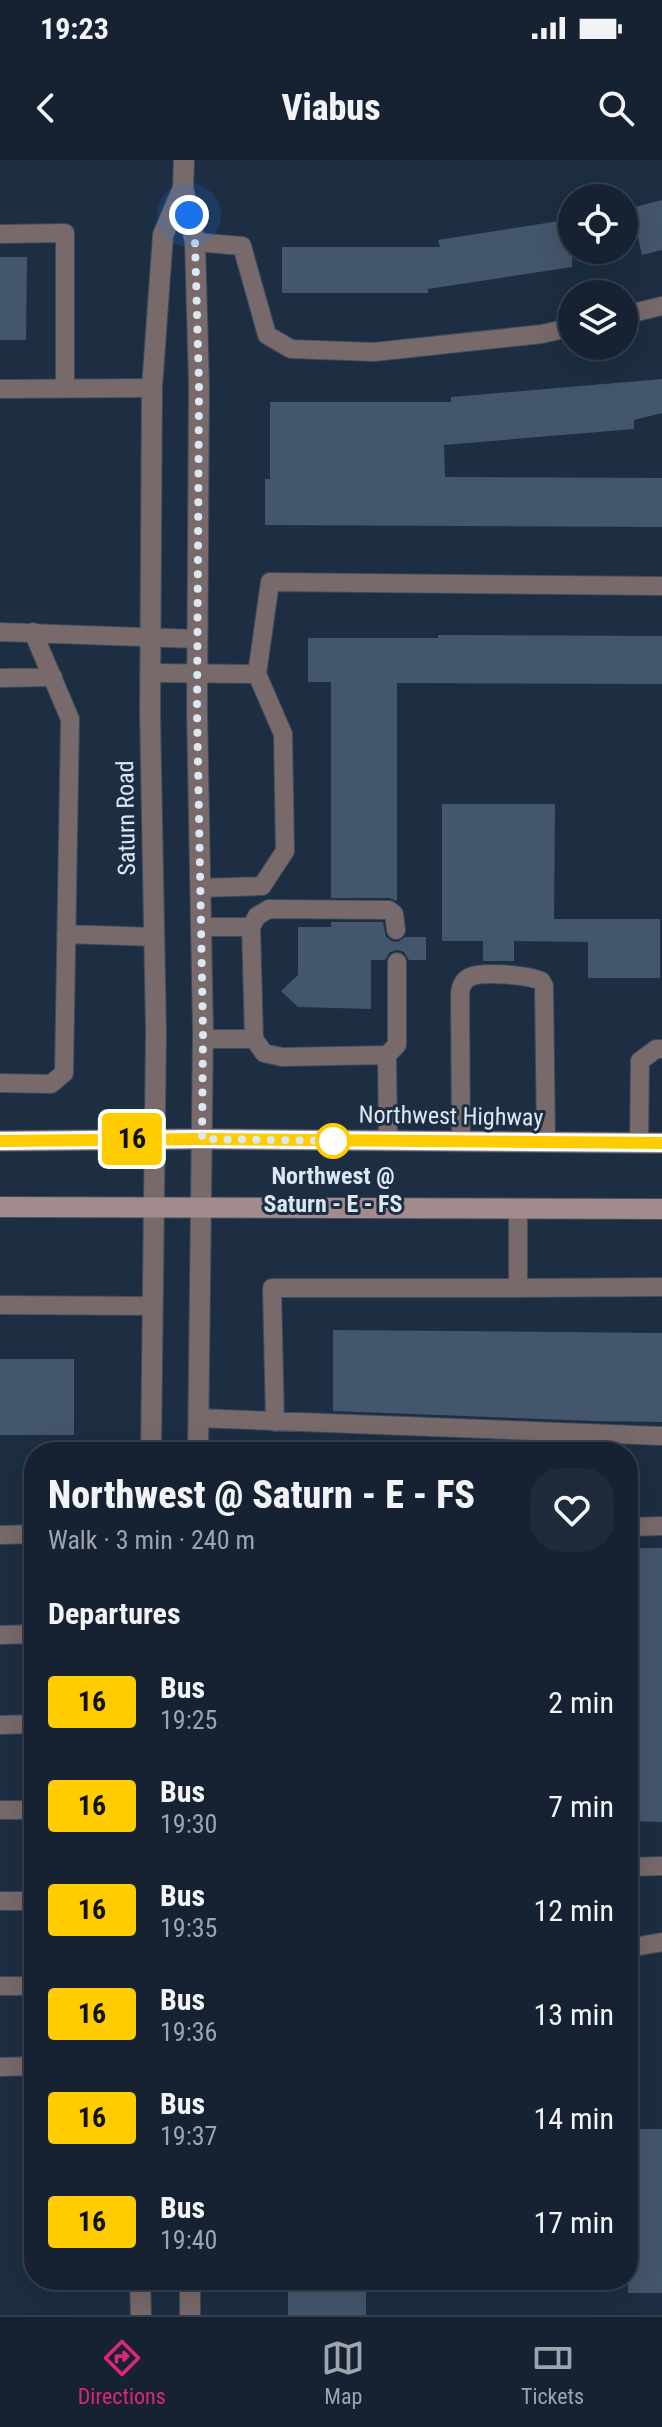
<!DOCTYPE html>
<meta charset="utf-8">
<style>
body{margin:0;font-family:"Roboto Condensed",sans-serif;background:#1f2a3a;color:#f1f3f6;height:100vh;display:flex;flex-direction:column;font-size:30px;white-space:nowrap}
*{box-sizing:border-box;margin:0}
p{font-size:26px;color:#9ea4ac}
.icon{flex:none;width:44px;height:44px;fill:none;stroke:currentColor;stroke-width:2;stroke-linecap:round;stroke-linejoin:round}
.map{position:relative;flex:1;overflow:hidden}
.panel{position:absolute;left:24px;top:1282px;width:614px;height:848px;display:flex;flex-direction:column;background:#162232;border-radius:32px;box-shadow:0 8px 32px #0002,0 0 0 2px #353f4d}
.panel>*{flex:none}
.badge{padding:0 16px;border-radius:6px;font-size:28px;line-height:52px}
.tools{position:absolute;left:558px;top:24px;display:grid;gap:16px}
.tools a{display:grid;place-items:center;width:80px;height:80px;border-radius:50%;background:#162232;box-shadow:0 8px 32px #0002,0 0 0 2px #353f4d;font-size:40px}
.you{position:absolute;width:40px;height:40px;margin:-20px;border:6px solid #fff;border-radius:50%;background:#1a73e8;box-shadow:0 0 0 12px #1a73e833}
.map>.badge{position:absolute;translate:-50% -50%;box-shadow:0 0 0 4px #fff}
h2{padding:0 24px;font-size:30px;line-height:72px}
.round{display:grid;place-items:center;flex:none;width:84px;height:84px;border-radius:32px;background:#1f2a3a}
.headline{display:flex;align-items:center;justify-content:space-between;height:136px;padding:0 24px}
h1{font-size:38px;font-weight:800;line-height:60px}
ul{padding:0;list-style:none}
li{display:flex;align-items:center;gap:24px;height:104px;padding:0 24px}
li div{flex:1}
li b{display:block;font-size:30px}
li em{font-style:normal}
li .badge{min-width:88px;font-weight:700;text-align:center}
.status{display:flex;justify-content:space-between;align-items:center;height:56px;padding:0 40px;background:#162232;direction:ltr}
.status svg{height:22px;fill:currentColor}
header{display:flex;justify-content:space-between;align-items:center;height:104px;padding:0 24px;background:#162232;font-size:36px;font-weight:800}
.dock{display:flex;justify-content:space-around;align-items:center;height:112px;border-top:2px solid #353f4d;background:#162232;font-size:22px;color:#9ea4ac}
.dock a{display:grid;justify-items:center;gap:4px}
.dock .on{color:#db2777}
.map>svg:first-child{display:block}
</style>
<div class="status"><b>19:23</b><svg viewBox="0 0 49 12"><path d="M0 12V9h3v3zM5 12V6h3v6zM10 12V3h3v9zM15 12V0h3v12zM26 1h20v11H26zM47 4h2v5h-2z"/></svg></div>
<header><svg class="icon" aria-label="back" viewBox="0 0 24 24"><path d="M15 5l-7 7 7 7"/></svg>Viabus<svg class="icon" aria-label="search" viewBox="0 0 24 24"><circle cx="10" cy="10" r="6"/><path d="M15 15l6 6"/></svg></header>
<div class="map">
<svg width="662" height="2155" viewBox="0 0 662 2155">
<rect width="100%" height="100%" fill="#1d2e42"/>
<!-- building -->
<path fill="#44566c" d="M 662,40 L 662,90 L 642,95 L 631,48 Z
M 572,59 L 572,107 L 428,129 L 428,133 L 282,133 L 282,87 L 440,87 L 438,80 Z
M 0,97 L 27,97 L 26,180 L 0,180 Z
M 662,219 L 662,253 L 634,260 L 634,269 L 444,285 L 445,317 L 662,318 L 662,367 L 265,365 L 265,319 L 270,319 L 270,242 L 451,242 L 451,237 Z
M 438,475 L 662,476 L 662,524 L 397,523 L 397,741 L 389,738 L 331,738 L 331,522 L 308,522 L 308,478 L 438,478 Z
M 442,644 L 555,644 L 554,759 L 660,759 L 660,818 L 588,818 L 588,782 L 514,781 L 514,801 L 483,801 L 483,781 L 442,781 Z
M 331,762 L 383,762 L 386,777 L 392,781 L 398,782 L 405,777 L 426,777 L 426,800 L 409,800 L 404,792 L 398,790 L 390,792 L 385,800 L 371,800 L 371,849 L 298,847 L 281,831 L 298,815 L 298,767 L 331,767 Z
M 333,1170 L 662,1173 L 662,1262 L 594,1261 L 333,1251 Z
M 0,1199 L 74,1199 L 74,1275 L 0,1275 Z
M 628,1388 L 662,1388 L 662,1662 L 628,1661 Z
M 628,1969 L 662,1969 L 662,2133 L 628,2133 Z
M 288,2120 L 366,2120 L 366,2155 L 288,2155 Z"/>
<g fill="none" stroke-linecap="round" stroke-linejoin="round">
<defs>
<path id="service" d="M 0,74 L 65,73 L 65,228
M 195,82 L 242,86 L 267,175 L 291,189 L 374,192 L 542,174 L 572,167
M 624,155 L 662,146
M 0,229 L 152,228
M 0,472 L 197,479
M 151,513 L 257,514 L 270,422 L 662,426
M 0,518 L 53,517
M 200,728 L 262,726 L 285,691 L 283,574 L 257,514
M 201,767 L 251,767
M 396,770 L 394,754 L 389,750 L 269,749 L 257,756 L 251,767 L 254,879 L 264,893 L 282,897 L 387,895 L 397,885 L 397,802
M 66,774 L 154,777
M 203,879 L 254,879
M 387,895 L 388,981
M 0,923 L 51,924 L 64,913 L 70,559 L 33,472
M 461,982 L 460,833 C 461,826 463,820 470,817 C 482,811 529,815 541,821 L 544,826 L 546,983
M 639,983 L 640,901 L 656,889 L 662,889
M 518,1128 L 662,1127
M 0,1145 L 153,1146
M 198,1258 L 662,1276
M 275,1262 L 272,1128 L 518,1128 L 518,1049
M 628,1367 L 662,1366
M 0,1375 L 34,1374
M 0,1475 L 34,1474
M 0,1565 L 34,1564
M 0,1650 L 34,1650
M 628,1707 L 662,1706
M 0,1741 L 34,1741
M 628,1788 L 662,1782
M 0,1826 L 34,1826
M 0,1907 L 34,1906"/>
<path id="tertiary" d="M 184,0 L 183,28 L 195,82 L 199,225 L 197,551 L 203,872 L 198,1292
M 151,1292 L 156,872 L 150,552 L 152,228 L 163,75 L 183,28
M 140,2120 L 141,2155
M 190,2120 L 190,2155"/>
<path id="secondary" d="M 0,981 L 202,979 L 662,983
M 0,1047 L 662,1049"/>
</defs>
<!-- service casing -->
<use href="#service" stroke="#3c4c5e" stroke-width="20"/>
<!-- tertiary casing -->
<use href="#tertiary" stroke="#3c4c5e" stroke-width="22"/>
<!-- secondary casing -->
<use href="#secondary" stroke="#3c4c5e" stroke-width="22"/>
<!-- service -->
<use href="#service" stroke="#78696a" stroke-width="18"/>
<!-- tertiary -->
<use href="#tertiary" stroke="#78696a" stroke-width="20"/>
<!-- secondary -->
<use href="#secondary" stroke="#a38a8c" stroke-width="20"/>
</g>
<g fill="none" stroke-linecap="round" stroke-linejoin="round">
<defs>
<path id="line" d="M 0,981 L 202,979 L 662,983"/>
</defs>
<!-- line casing -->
<use href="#line" stroke="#fff" stroke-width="18"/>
<!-- line -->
<use href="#line" stroke="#fc0" stroke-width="12"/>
<!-- walk -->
<path stroke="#dce7f4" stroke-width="8" stroke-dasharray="0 14.4" d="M 189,55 L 195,82 L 199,225 L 197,551 L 203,872 L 202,979 L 333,981"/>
</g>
<!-- markers -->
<circle fill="#fff" stroke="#fc0" stroke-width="4" cx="333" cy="981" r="16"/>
<g text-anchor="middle" stroke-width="6" stroke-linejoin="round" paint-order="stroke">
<!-- street labels -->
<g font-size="24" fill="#dce7f4" stroke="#1d2e42">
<text transform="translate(126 658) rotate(-91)" y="8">Saturn Road</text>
<text transform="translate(451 956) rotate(1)" y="8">Northwest Highway</text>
</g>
<!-- stop labels -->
<g font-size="24" font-weight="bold" fill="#dce7f4" stroke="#1d2e42">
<text x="333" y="1024">Northwest @<tspan x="333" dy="28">Saturn - E - FS</tspan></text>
</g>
</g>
</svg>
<div class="tools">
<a><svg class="icon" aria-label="locate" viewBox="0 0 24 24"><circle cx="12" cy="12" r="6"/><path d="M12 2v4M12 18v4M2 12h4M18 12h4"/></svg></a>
<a><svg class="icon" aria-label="layers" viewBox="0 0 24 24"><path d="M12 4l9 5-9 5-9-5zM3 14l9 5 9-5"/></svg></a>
</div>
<div class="you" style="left:189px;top:55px"></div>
<b class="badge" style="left:132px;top:979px;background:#fc0;color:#111">16</b>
<section class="panel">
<div class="headline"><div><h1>Northwest @ Saturn - E - FS</h1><p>Walk · 3 min · 240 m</p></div><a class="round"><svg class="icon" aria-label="heart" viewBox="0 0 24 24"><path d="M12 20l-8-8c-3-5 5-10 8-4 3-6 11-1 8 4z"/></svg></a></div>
<h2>Departures</h2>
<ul>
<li><span class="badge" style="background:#fc0;color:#111">16</span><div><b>Bus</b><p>19:25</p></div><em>2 min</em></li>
<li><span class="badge" style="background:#fc0;color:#111">16</span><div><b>Bus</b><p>19:30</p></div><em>7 min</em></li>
<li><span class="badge" style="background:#fc0;color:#111">16</span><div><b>Bus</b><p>19:35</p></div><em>12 min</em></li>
<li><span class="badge" style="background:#fc0;color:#111">16</span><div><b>Bus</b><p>19:36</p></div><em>13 min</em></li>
<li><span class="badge" style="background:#fc0;color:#111">16</span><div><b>Bus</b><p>19:37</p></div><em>14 min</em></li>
<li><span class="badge" style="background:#fc0;color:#111">16</span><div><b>Bus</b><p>19:40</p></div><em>17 min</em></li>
</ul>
</section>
</div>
<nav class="dock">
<a class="on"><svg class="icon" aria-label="directions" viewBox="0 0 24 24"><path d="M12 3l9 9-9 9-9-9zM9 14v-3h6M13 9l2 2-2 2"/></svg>Directions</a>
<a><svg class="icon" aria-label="map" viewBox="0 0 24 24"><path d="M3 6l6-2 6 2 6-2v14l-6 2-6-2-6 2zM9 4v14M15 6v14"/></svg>Map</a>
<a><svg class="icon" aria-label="tickets" viewBox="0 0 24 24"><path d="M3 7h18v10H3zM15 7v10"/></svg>Tickets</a>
</nav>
